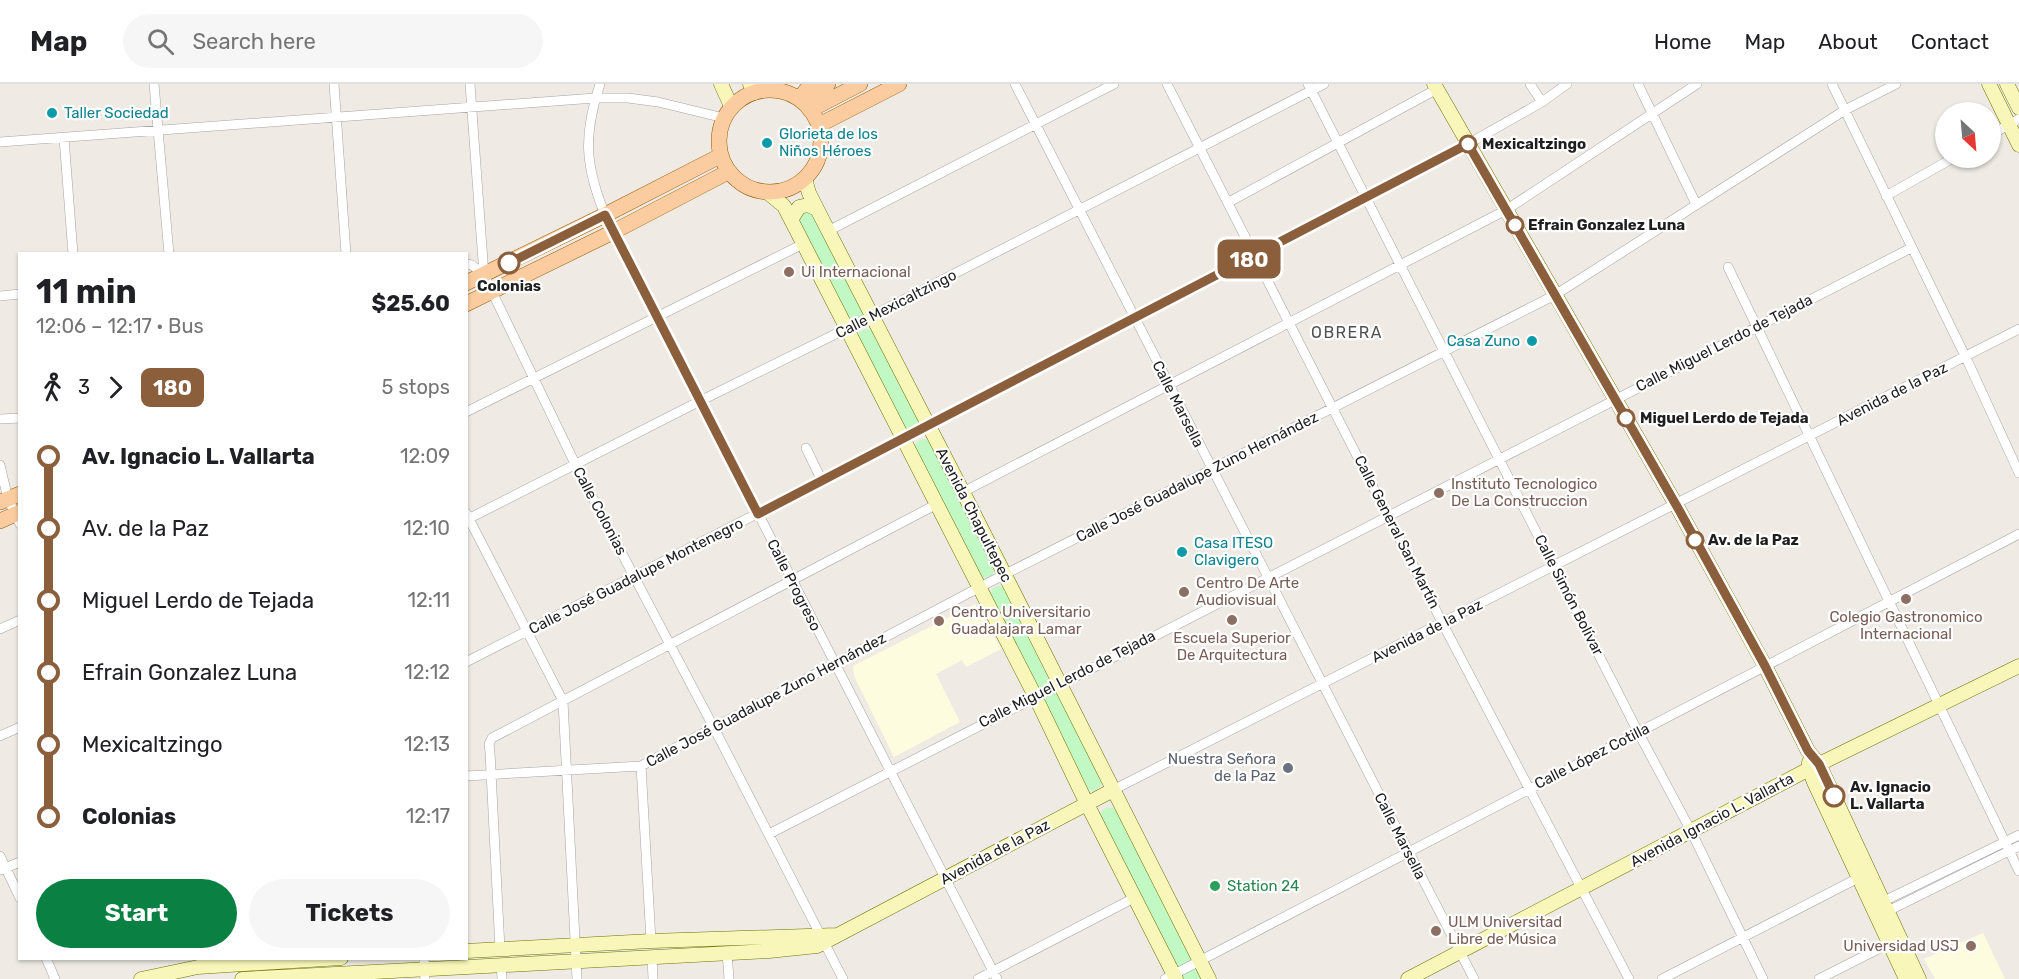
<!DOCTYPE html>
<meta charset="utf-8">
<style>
body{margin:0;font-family:Rubik,sans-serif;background:#f6f6f6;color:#202124;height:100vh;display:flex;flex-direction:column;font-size:22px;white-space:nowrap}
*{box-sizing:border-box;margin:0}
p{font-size:20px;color:#757577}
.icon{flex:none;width:33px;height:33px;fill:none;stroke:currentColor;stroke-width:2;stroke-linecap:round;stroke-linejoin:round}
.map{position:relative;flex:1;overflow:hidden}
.sheet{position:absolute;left:18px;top:168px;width:450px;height:708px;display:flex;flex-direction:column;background:#fff;border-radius:0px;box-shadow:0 2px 4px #0004}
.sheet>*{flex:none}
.badge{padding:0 12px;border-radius:9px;font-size:21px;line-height:39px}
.needle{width:39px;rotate:154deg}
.buttons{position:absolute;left:1935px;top:18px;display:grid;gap:12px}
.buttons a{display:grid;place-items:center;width:66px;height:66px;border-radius:50%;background:#fff;box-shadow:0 2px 4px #0004;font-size:30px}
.map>.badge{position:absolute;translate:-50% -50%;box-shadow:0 0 0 3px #fff}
.legs{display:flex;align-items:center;gap:9px;height:66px;padding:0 18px;font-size:20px}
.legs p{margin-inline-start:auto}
.overview{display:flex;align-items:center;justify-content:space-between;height:102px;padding:0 18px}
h1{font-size:33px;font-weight:700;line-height:45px}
.cta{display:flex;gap:12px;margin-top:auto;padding:12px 18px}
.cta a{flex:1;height:69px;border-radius:36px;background:#0b8043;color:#fff;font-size:24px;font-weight:700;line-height:69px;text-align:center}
.cta a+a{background:#f6f6f6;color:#202124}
ul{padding:0 18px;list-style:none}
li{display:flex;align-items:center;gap:21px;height:72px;font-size:22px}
li i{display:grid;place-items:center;width:9px;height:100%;margin:0 8px;background:currentColor}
li i::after{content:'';width:15px;height:15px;margin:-8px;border:4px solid;border-radius:50%;background:#fff}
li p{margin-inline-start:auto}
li:first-child i{background:linear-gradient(#0000 50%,currentColor 0)}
li:last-child i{background:linear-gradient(currentColor 50%,#0000 0)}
header{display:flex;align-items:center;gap:36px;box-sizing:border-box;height:84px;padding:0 30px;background:#fff;border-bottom:2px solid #e0e0e0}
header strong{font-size:28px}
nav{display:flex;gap:33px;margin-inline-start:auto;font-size:21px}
.search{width:420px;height:54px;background:#f6f6f6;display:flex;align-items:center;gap:15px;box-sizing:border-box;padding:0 21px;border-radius:33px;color:#757577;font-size:22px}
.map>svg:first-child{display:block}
</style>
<header>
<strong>Map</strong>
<div class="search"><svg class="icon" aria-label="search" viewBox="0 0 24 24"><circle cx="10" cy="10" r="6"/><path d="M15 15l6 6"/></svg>Search here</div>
<nav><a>Home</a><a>Map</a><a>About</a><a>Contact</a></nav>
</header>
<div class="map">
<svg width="2019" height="895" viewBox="0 0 2019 895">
<rect width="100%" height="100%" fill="#efebe4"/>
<!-- education -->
<path fill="#fefcde" d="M 975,520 L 1001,565 L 966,583 L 962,576 L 936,590 L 960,638 L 894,673 L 854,592 L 853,582 Z
M 1983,849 L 2005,895 L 1935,895 L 1924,875 Z"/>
<!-- park -->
<path fill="#c2f8c3" d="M 809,123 L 863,228 C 861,235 855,238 848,235 L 795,130 Z
M 866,245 L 872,246 L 920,337 L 917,344 L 911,347 L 905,346 L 858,253 L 860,247 Z
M 925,355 L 931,358 L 995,483 C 994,494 986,495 978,492 L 914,363 L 919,356 Z
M 998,502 L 1004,503 L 1051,597 L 1045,604 L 1037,604 L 989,514 L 992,505 Z
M 1054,609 L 1060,611 L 1103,698 L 1097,706 L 1091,707 L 1086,704 L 1044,617 L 1048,611 Z
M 1107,723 L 1117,725 L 1202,895 L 1182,895 L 1100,732 L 1101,728 Z"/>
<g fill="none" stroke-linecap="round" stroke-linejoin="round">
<defs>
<path id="street" d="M 154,0 L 169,170
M 334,0 L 346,170
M 470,0 L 484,191 L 579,388 L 714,644 L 843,895
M 600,0 C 583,52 585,81 605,131 L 997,895
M 1015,0 L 1474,895
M 1167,0 L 1445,544 L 1629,895
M 1308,0 L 1636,644 L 1691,747 L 1763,895
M 1530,0 L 1542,18
M 1638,0 L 1696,120
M 1832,0 L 1968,278 L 2019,389
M 1990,51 L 2019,35
M 64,54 L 73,170
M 0,58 L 595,14 L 628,14 L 658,18 L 724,34
M 1886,112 L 1953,74
M 1229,118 L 1437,5
M 828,147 L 1114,0
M 466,180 L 472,181 L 484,191
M 1728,183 L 2019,787
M 0,212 L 20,210
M 466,328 L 803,160
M 0,335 L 20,334
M 806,364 L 822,397
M 0,381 L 8,415 L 20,440
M 963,408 L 1506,126 L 1697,0
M 466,429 L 563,617 L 577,895
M 466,436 L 700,317 L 872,232 L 1324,0
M 0,545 L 20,536
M 466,578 L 929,342 L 1468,60 L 1542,18 L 1567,0
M 0,652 L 20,643
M 641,682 L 651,857
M 466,692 L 641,682 L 980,503 L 1555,211 L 1845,26 L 1896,0
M 1113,706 L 2019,245
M 769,750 L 1911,164
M 0,772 L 20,814
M 0,786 L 20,778
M 1878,820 L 2019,751
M 1884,829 L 2019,762
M 500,865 L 490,668 L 489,660 L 492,654 L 937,420
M 727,869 L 729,895
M 652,873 L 653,895
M 46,874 L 55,895
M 424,874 L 425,895
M 501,881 L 502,895
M 978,895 L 1134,814
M 1165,895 L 2019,450
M 1662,895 L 1862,792
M 1819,895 L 1892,858"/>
<path id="secondary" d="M 721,0 L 731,22
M 750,0 L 754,9
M 1434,0 L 1679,426 L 1765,582 L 1808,667 L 1819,680 L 1919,895
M 1989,0 L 2019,61
M 2007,0 L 2019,24
M 805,95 L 809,109 L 817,125 L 966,414 L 1209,895
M 768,109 L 784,122 L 1035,612 L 1087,720 L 1176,895
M 791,136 L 799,123 L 808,121 L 817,125
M 1809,678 L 1809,685 L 1814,698 L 1906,895
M 466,867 L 651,857 L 837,851
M 141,895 L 198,883 L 341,874
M 242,895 L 769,867 L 817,862 L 1113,706
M 1408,895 L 1809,685 L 2019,582"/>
<path id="primary" d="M719 57a51 51 0 1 1 102 0a51 51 0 1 1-102 0Z
M 799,15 L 811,0
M 809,23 L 828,0
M 810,26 L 860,0
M 819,41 L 899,0
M 466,199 L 605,131 L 720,72
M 466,220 L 613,148 L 728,88
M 0,418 L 20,410
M 0,437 L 20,428"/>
</defs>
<!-- street casing -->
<use href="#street" stroke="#a5a5a5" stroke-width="10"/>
<!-- secondary casing -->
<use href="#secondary" stroke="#6e7307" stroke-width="15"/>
<!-- primary casing -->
<use href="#primary" stroke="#955b03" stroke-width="16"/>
<!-- street -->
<use href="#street" stroke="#fff" stroke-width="9"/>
<!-- secondary -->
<use href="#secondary" stroke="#f8f7b9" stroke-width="14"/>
<!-- primary -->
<use href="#primary" stroke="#facc9f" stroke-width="15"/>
</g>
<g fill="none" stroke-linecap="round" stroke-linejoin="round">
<defs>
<path id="line-1" d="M 509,179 L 605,131 L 758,430 L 1468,60 L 1679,426 L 1765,582 L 1808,667 L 1819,680 L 1834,712"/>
</defs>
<!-- line-1 casing -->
<use href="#line-1" stroke="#fff" stroke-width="14"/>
<!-- line-1 -->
<use href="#line-1" stroke="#8b5e3c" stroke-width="9"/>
</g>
<!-- markers -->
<g fill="#0f9aa8" stroke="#fff" stroke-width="2">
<circle cx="52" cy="29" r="6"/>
<circle cx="767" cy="59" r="6"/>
<circle cx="1532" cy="257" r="6"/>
<circle cx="1182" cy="468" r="6"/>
</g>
<g fill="#fff" stroke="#8b5e3c" stroke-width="3">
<circle cx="1468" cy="60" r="8"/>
<circle cx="1515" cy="141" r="8"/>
<circle cx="509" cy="179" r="10"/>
<circle cx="1626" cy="334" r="8"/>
<circle cx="1695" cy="456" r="8"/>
<circle cx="1834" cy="712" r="10"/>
</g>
<g fill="#8d6e63" stroke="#fff" stroke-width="2">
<circle cx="789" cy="188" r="6"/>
<circle cx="1439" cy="409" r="6"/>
<circle cx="1184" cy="508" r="6"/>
<circle cx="1906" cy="515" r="6"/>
<circle cx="1232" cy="536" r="6"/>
<circle cx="939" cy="537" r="6"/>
<circle cx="1436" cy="847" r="6"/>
<circle cx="1971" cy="862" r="6"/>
</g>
<circle fill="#6b7280" stroke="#fff" stroke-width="2" cx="1288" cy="684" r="6"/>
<circle fill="#2e9e5b" stroke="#fff" stroke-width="2" cx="1215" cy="802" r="6"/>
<g text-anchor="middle" stroke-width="4.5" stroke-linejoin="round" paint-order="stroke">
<!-- culture labels -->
<g font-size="15" fill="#0d838f" stroke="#fff" text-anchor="start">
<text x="64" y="34">Taller Sociedad</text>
<text x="779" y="55">Glorieta de los<tspan x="779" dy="17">Niños Héroes</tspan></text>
<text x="1520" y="262" text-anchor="end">Casa Zuno</text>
<text x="1194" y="464">Casa ITESO<tspan x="1194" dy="17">Clavigero</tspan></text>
</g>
<!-- stop labels -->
<g font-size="15" font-weight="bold" fill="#1e1e1e" stroke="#fff" text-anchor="start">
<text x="1482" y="65">Mexicaltzingo</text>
<text x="1528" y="146">Efrain Gonzalez Luna</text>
<text x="509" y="207" text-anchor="middle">Colonias</text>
<text x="1640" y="339">Miguel Lerdo de Tejada</text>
<text x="1708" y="461">Av. de la Paz</text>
<text x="1850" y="708">Av. Ignacio<tspan x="1850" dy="17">L. Vallarta</tspan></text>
</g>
<!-- education labels -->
<g font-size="15" fill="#785e54" stroke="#fff" text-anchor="start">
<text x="801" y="193">Ui Internacional</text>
<text x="1451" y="405">Instituto Tecnologico<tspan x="1451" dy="17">De La Construccion</tspan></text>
<text x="1196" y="504">Centro De Arte<tspan x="1196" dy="17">Audiovisual</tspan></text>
<text x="951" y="533">Centro Universitario<tspan x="951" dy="17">Guadalajara Lamar</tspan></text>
<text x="1906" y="538" text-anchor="middle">Colegio Gastronomico<tspan x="1906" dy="17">Internacional</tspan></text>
<text x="1232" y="559" text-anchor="middle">Escuela Superior<tspan x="1232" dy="17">De Arquitectura</tspan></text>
<text x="1448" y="843">ULM Universitad<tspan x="1448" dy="17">Libre de Música</tspan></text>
<text x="1959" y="867" text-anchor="end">Universidad USJ</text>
</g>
<!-- street labels -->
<g font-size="15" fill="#1e1e1e" stroke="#fff">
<text transform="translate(896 220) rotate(-27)" y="5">Calle Mexicaltzingo</text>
<text transform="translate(1724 259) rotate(-27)" y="5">Calle Miguel Lerdo de Tejada</text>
<text transform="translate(1892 310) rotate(-27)" y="5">Avenida de la Paz</text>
<text transform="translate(1178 320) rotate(63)" y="5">Calle Marsella</text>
<text transform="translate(1197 393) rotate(-27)" y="5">Calle José Guadalupe Zuno Hernández</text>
<text transform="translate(600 427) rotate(62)" y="5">Calle Colonias</text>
<text transform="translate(974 431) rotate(63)" y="5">Avenida Chapultepec</text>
<text transform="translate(1397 448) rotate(63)" y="5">Calle General San Martín</text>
<text transform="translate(636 492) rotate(-27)" y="5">Calle José Guadalupe Montenegro</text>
<text transform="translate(794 501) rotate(63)" y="5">Calle Progreso</text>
<text transform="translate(1569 511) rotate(63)" y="5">Calle Simón Bolívar</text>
<text transform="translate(1427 547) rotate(-27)" y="5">Avenida de la Paz</text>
<text transform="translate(1067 595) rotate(-27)" y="5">Calle Miguel Lerdo de Tejada</text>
<text transform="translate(766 616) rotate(-28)" y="5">Calle José Guadalupe Zuno Hernández</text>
<text transform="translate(1592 672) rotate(-27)" y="5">Calle López Cotilla</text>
<text transform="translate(1712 736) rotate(-28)" y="5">Avenida Ignacio L. Vallarta</text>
<text transform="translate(1400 752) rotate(63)" y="5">Calle Marsella</text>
<text transform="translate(995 768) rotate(-28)" y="5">Avenida de la Paz</text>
</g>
<!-- worship labels -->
<g font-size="15" fill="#5b616d" stroke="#fff" text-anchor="end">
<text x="1276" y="680">Nuestra Señora<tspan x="1276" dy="17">de la Paz</tspan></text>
</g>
<!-- leisure labels -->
<g font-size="15" fill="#27864d" stroke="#fff" text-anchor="start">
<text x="1227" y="807">Station 24</text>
</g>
<!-- neighbourhood labels -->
<g font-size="16" letter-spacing="1.5" fill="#515151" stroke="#fff">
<text x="1347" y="254">OBRERA</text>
</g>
</g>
</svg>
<div class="buttons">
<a><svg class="needle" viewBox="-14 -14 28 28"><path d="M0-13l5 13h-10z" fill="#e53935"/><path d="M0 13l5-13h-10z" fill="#757577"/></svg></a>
</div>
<b class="badge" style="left:1249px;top:175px;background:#8b5e3c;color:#fff">180</b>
<section class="sheet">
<div class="overview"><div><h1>11 min</h1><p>12:06 – 12:17 · Bus</p></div><b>$25.60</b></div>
<div class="legs"><svg class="icon" aria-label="walk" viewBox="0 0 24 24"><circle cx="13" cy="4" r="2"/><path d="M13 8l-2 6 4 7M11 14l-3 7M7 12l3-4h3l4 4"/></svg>3<svg class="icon" aria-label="forward" viewBox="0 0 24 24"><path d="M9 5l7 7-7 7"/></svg><b class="badge" style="background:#8b5e3c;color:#fff">180</b><p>5 stops</p></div>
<ul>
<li><i style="color:#8b5e3c"></i><b>Av. Ignacio L. Vallarta</b><p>12:09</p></li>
<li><i style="color:#8b5e3c"></i><span>Av. de la Paz</span><p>12:10</p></li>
<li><i style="color:#8b5e3c"></i><span>Miguel Lerdo de Tejada</span><p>12:11</p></li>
<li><i style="color:#8b5e3c"></i><span>Efrain Gonzalez Luna</span><p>12:12</p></li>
<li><i style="color:#8b5e3c"></i><span>Mexicaltzingo</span><p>12:13</p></li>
<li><i style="color:#8b5e3c"></i><b>Colonias</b><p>12:17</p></li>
</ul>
<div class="cta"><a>Start</a><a>Tickets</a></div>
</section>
</div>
